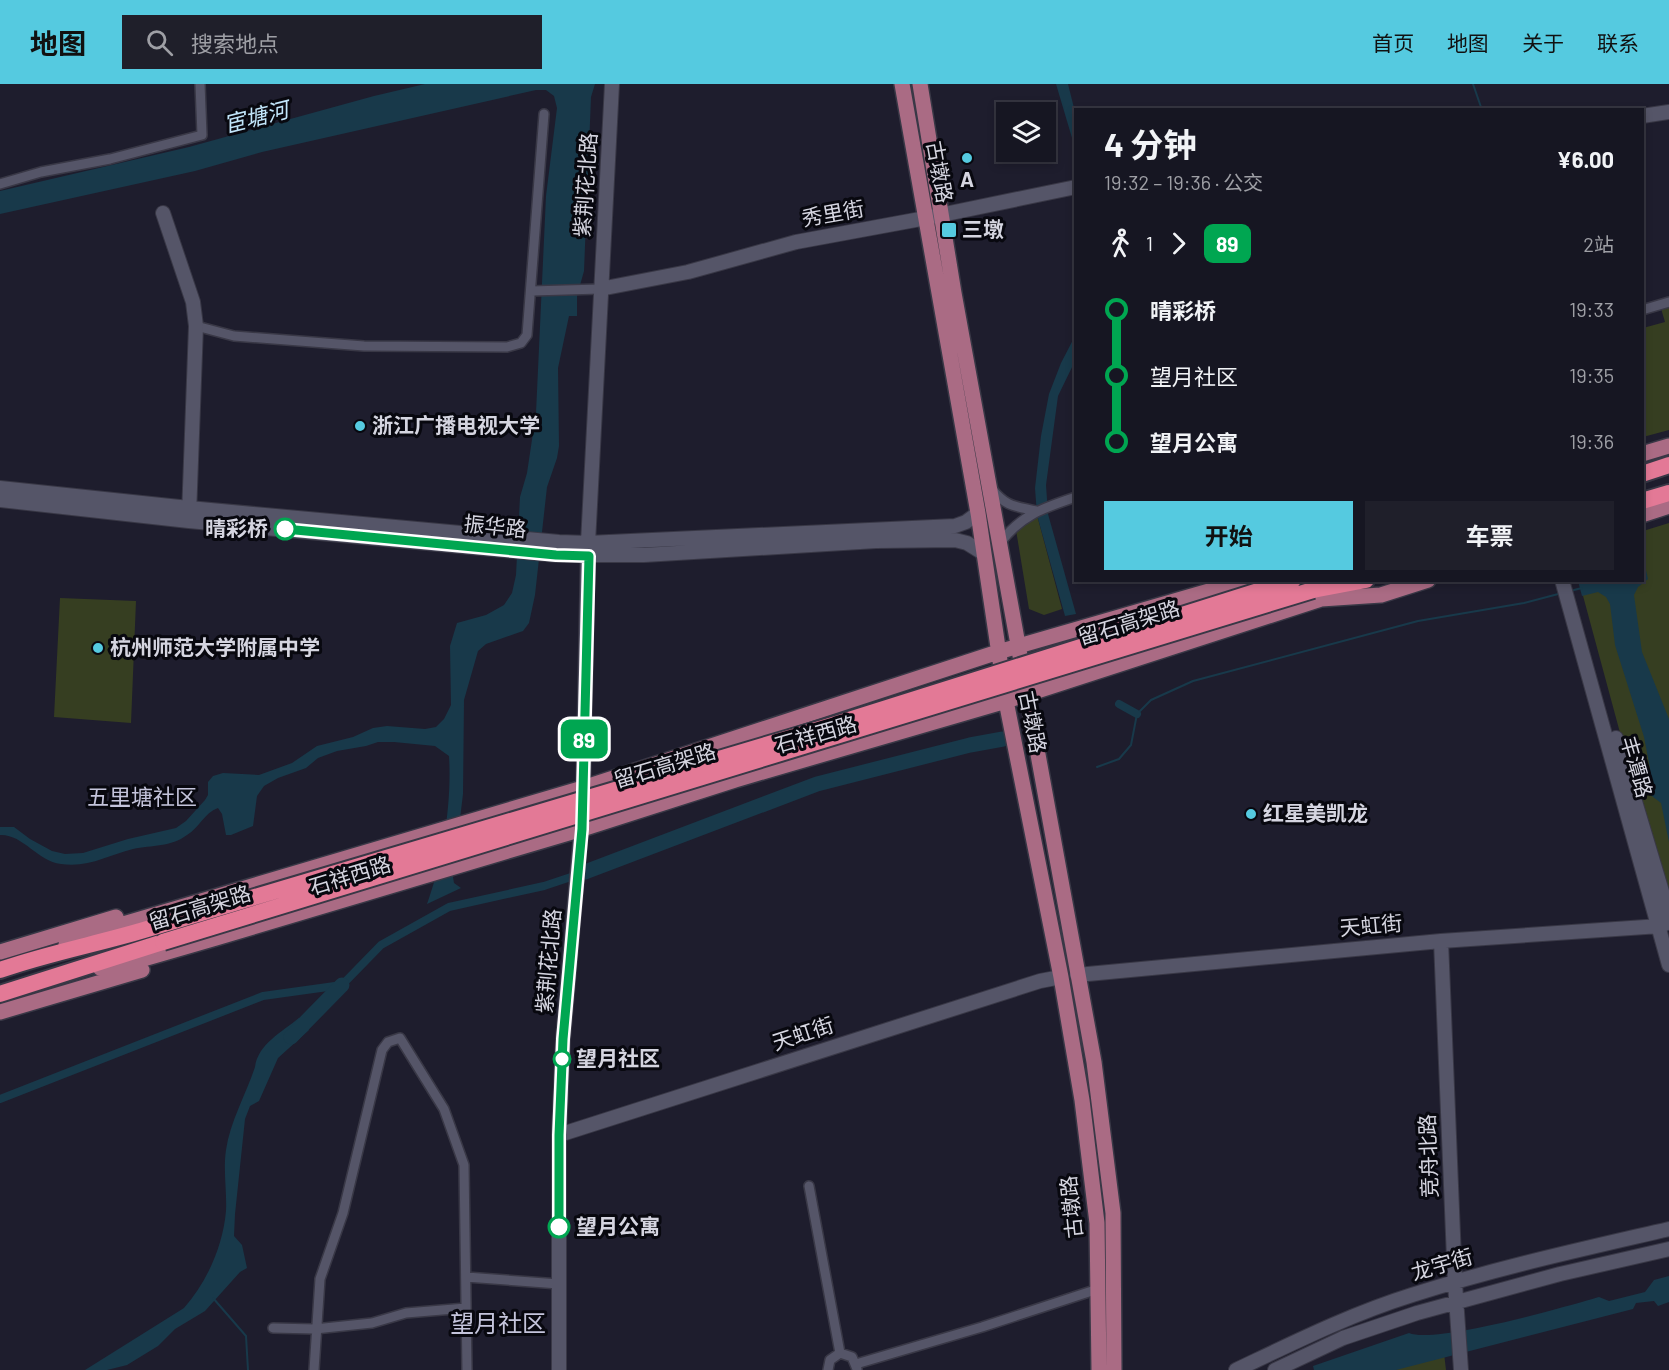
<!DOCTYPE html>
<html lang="zh">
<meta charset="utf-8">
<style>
body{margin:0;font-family:Barlow,"Noto Sans SC",sans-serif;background:#1f1f2a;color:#f1f3f6;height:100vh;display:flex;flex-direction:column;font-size:22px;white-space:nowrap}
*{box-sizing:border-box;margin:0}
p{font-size:20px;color:#9e9fa5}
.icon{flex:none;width:33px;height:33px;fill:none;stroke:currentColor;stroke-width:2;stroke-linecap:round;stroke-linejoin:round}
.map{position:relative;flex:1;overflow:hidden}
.panel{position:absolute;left:1074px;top:24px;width:570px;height:474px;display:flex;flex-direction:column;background:#161622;border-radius:0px;box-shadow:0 3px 9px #0003,0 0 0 2px #353540}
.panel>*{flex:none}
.badge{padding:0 12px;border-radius:9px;font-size:21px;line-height:39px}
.tools{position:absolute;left:996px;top:18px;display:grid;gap:12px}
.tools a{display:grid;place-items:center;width:60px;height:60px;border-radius:0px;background:#161622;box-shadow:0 3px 9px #0003,0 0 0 2px #353540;font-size:30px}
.map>.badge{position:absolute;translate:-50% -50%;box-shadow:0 0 0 3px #fff}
.legs{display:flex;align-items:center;gap:9px;height:66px;padding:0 30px;font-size:20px}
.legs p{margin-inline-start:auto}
.overview{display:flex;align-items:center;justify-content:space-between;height:102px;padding:0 30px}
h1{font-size:33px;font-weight:700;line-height:45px}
.cta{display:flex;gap:12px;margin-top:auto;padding:12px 30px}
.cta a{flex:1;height:69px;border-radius:0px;background:#55cae0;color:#111;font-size:24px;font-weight:700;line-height:69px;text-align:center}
.cta a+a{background:#1f1f2a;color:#f1f3f6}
ul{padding:0 30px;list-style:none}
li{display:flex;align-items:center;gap:21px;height:66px;font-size:22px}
li i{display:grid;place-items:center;width:9px;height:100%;margin:0 8px;background:currentColor}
li i::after{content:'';width:15px;height:15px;margin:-8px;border:4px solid;border-radius:50%;background:#161622}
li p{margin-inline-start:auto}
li:first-child i{background:linear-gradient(#0000 50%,currentColor 0)}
li:last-child i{background:linear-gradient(currentColor 50%,#0000 0)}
header{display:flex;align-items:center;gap:36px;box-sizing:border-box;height:84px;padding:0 30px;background:#55cae0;color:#111}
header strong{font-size:28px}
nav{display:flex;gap:33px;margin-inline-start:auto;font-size:21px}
.search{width:420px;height:54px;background:#1f1f2a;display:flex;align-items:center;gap:15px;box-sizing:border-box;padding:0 21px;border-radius:0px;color:#9e9fa5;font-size:22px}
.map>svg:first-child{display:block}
</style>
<header>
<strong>地图</strong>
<div class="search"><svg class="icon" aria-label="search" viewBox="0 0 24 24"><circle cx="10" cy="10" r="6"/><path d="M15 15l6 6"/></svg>搜索地点</div>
<nav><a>首页</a><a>地图</a><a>关于</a><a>联系</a></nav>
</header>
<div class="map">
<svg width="1669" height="1286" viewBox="0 0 1669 1286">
<rect width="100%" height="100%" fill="#1e1d2d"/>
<!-- green -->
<path fill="#363e21" d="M 1669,218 L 1669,346 L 1643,353 L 1643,244 L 1665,238 L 1660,221 Z
M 1037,431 L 1062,525 L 1044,531 L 1029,525 L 1016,446 Z
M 1669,439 L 1669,830 L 1579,497 L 1642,496 L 1643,447 Z
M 60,514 L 136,517 L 131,639 L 54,633 Z
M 1443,1261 L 1446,1286 L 1356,1286 Z"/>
<!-- water -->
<path fill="#18394a" d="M 425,0 L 595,0 L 591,13 L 584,187 L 577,212 L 577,232 L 569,232 L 558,284 L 559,362 L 557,374 L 547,403 L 535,511 L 529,539 L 523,547 L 486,560 L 478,567 L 464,616 L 463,710 L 453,793 L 454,799 L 461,804 L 427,820 C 443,777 452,718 449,672 L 435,662 L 394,658 L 378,658 L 366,662 L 337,667 L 318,674 L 306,684 L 278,694 L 264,702 L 257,712 L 253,742 L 231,751 L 226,751 L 222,730 L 218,724 C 204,729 199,744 187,751 C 171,763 152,761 133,765 C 108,771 89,784 61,780 C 37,777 23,750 0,751 L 0,743 L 14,743 L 30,755 L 52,767 L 65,770 L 83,769 L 128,755 L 176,744 L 186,737 L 205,716 L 208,711 L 208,698 L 213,692 L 223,689 L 259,691 L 292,679 L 317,662 L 353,653 L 373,644 L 387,642 L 425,645 L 436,643 L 444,635 L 451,621 L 450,562 L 457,539 L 486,531 L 504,521 L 512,509 L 516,491 L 520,413 L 527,389 L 536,329 L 546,112 L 557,24 L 554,12 L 546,6 L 536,6 L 262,68 L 195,87 L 0,130 L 0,107 L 189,63 L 374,12 Z
M 1056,0 L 1068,0 L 1075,28 L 1075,64 Z
M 1075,252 L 1075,277 L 1058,312 L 1046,401 L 1048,430 L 1076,530 L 1065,532 L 1037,431 L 1035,404 L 1041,352 L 1049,310 L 1061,279 Z
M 1643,482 L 1646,486 L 1648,495 L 1638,503 L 1634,511 L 1642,568 L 1669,635 L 1669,758 L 1661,719 L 1644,706 L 1643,697 L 1650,684 L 1644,653 L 1615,561 L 1610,520 L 1606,513 L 1598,508 L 1582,512 L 1578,497 L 1642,496 Z
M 299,934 L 309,946 L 278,974 L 259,1017 L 250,1022 L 245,1035 L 235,1130 L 234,1152 L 242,1161 L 247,1184 L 240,1188 L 205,1227 L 175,1245 L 158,1262 L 127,1281 L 107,1286 L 85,1286 L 184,1224 C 207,1198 223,1162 226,1127 C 227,1107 223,1086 226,1066 C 230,1038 246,1010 255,983 C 258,960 282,948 299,934 Z
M 1669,1192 L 1669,1218 L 1658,1222 L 1654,1217 L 1636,1219 L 1633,1225 L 1396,1286 L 1314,1286 L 1313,1282 L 1409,1249 C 1435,1260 1565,1223 1599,1213 L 1609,1217 L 1645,1208 L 1654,1196 Z"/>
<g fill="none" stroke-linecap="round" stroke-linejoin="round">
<!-- stream -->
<path stroke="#18394a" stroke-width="2" d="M 1473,0 L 1482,26
M 1570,507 L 1582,504
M 1097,683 L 1119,675 L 1131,661 L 1137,630 L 1151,616 L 1193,597 L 1418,537 L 1524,519 L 1562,509
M 213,1214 L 246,1252 L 248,1286"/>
<!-- canal -->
<path stroke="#18394a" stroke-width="8" d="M 1119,620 L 1137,630
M 0,1015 L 263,912 L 342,901 L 381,861 L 449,823 L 544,802 L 571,793"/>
<!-- river -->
<path stroke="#18394a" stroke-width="15" d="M 585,788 L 817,700 L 970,661 L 1003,655
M 291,953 L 342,901"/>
<defs>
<path id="street" d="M 0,100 L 41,88 L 110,75 L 202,51 L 200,0
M 531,207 L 600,205
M 1642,226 L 1669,218
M 196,242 L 234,252 L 364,262 L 507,263 L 521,259 L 527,251 L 544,30
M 992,405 C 1006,423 1015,422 1036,427
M 1000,459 C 1021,431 1043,424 1076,413
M 809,1102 L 840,1269
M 466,1193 L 559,1200
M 273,1244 L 315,1245 L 372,1239 L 406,1229 L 466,1224
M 856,1280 L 982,1243 L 1098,1205
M 314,1286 L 320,1195 L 343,1129 L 382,966 L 388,958 L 400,954 L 444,1025 L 464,1081 L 467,1286
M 828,1286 L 830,1276 L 840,1269 L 852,1273 L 857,1285"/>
<path id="secondary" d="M 1642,32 L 1669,28
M 163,129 L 193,218 L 196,242 L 189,431
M 600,205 L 688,188 L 796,158 L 926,134 L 1076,103
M 0,404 L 189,424 L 559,458 L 588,459 L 955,442 L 966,438 L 978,429
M 0,416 L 189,437 L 557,471 L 644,471 L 876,457 L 955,456 L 967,459 L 983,469
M 1562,496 L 1669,881
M 1616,654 L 1669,831
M 583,714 L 588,459 L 612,0
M 1441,857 L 1455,1199 L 1461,1286
M 1077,891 L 1441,857 L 1660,842 L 1669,838
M 559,1051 L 1040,897 L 1061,893
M 559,1286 L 559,1051 L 563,955 L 582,736
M 1236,1286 C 1293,1259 1351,1230 1412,1211 C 1496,1184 1583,1165 1669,1145
M 1275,1286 L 1343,1254 L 1417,1229 L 1560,1190 L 1669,1165"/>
<path id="primary" d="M 902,0 L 978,429 L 1006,617 L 1061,893 L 1082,1016 L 1097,1139 L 1099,1286
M 920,0 L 954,209 L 1094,978 L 1113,1129 L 1114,1286
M 1642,370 L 1669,362
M 1642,431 L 1669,422
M 66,861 L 103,846 L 583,704 L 998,568 L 1247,496
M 0,868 L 116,833
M 100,884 L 133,878 L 216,854 L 582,745 L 735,696 L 1006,617 L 1321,515 L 1381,511 L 1428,496
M 0,928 L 142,886"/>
<path id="highway" d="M 1642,390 L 1669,381
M 1642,417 L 1669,409
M 1313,506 L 1366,496
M 0,886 C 51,868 103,859 154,843
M 0,910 L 163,858"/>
</defs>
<!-- street casing -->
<use href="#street" stroke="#393846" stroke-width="12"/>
<!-- secondary casing -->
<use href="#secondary" stroke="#393846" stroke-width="16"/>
<!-- primary casing -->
<use href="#primary" stroke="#393846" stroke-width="18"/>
<!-- highway casing -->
<use href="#highway" stroke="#393846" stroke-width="20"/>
<!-- street -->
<use href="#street" stroke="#555568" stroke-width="9"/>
<!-- secondary -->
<use href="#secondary" stroke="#555568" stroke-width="14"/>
<!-- primary -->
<use href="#primary" stroke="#aa6b84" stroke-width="15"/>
<!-- highway -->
<use href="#highway" stroke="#e37996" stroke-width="16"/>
<defs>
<path id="highway-bridge" d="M 154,843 L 830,642 L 1293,496
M 163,858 L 1313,506"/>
</defs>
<!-- highway-bridge casing -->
<use href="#highway-bridge" stroke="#393846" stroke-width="20" stroke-linecap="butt"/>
<!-- highway-bridge -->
<use href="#highway-bridge" stroke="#e37996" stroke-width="16"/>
</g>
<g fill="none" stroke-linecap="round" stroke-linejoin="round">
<defs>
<path id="line-1" d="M 285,445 L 556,471 L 589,472 L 582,745 L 563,955 L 559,1051 L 559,1143"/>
</defs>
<!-- line-1 casing -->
<use href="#line-1" stroke="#fff" stroke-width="14"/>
<!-- line-1 -->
<use href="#line-1" stroke="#00a651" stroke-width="9"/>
</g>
<!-- markers -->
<g fill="#55cae0" stroke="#08080f" stroke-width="2">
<circle cx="967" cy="74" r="6"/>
<rect x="941" y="138" width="16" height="16" rx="3"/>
<circle cx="360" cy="342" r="6"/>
<circle cx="98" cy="564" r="6"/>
<circle cx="1251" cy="730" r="6"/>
</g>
<g fill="#fff" stroke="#00a651" stroke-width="3">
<circle cx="285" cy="445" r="10"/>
<circle cx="562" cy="975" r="8"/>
<circle cx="559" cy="1143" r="10"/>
</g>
<g text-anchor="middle" stroke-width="6" stroke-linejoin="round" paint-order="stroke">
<!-- street labels -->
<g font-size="21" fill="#d5d5e0" stroke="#08080f">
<text transform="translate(939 88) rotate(80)" y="7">古墩路</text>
<text transform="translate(586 101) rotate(-86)" y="7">紫荆花北路</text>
<text transform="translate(833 130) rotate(-10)" y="7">秀里街</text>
<text transform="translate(495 443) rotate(6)" y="7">振华路</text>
<text transform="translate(1129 539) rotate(-17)" y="7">留石高架路</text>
<text transform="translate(1032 638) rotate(79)" y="7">古墩路</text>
<text transform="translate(816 651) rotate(-16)" y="7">石祥西路</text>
<text transform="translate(665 682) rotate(-17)" y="7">留石高架路</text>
<text transform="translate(1636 683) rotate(74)" y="7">丰潭路</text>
<text transform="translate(350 792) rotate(-17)" y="7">石祥西路</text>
<text transform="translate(200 824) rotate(-17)" y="7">留石高架路</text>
<text transform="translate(1371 842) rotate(-5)" y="7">天虹街</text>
<text transform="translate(549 877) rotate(-85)" y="7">紫荆花北路</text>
<text transform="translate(803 950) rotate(-18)" y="7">天虹街</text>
<text transform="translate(1429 1072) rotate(-92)" y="7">竞舟北路</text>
<text transform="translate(1072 1123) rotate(-96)" y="7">古墩路</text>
<text transform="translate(1442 1181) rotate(-16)" y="7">龙宇街</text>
</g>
<!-- poi labels -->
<g font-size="21" font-weight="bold" fill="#d5d5e0" stroke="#08080f" text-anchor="start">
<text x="967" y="103" text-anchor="middle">A</text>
<text x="962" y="153">三墩</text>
<text x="372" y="349">浙江广播电视大学</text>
<text x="110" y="571">杭州师范大学附属中学</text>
<text x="1263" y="737">红星美凯龙</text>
</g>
<!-- stop labels -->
<g font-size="21" font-weight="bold" fill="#d5d5e0" stroke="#08080f" text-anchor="start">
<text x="268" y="452" text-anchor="end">晴彩桥</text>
<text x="576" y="982">望月社区</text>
<text x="576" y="1150">望月公寓</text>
</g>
<!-- water labels -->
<g font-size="22" font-style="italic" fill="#c2e6fb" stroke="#08080f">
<text transform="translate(256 33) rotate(-14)" y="8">宦塘河</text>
</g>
<!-- neighbourhood labels -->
<g font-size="22" fill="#c4c4db" stroke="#08080f">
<text x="142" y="721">五里塘社区</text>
</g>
<!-- quarter labels -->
<g font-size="24" fill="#c4c4db" stroke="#08080f">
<text x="498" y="1248">望月社区</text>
</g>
</g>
</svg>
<div class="tools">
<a><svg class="icon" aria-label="layers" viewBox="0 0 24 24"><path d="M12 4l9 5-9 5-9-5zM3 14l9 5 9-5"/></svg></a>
</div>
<b class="badge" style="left:584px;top:655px;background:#00a651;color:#fff">89</b>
<section class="panel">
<div class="overview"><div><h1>4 分钟</h1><p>19:32 – 19:36 · 公交</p></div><b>¥6.00</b></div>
<div class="legs"><svg class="icon" aria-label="walk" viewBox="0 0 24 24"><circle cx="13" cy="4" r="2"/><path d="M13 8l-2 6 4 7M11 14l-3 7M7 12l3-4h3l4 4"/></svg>1<svg class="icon" aria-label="forward" viewBox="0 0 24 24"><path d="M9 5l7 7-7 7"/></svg><b class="badge" style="background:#00a651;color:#fff">89</b><p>2站</p></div>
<ul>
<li><i style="color:#00a651"></i><b>晴彩桥</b><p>19:33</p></li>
<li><i style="color:#00a651"></i><span>望月社区</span><p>19:35</p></li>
<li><i style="color:#00a651"></i><b>望月公寓</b><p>19:36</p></li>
</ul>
<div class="cta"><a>开始</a><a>车票</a></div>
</section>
</div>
